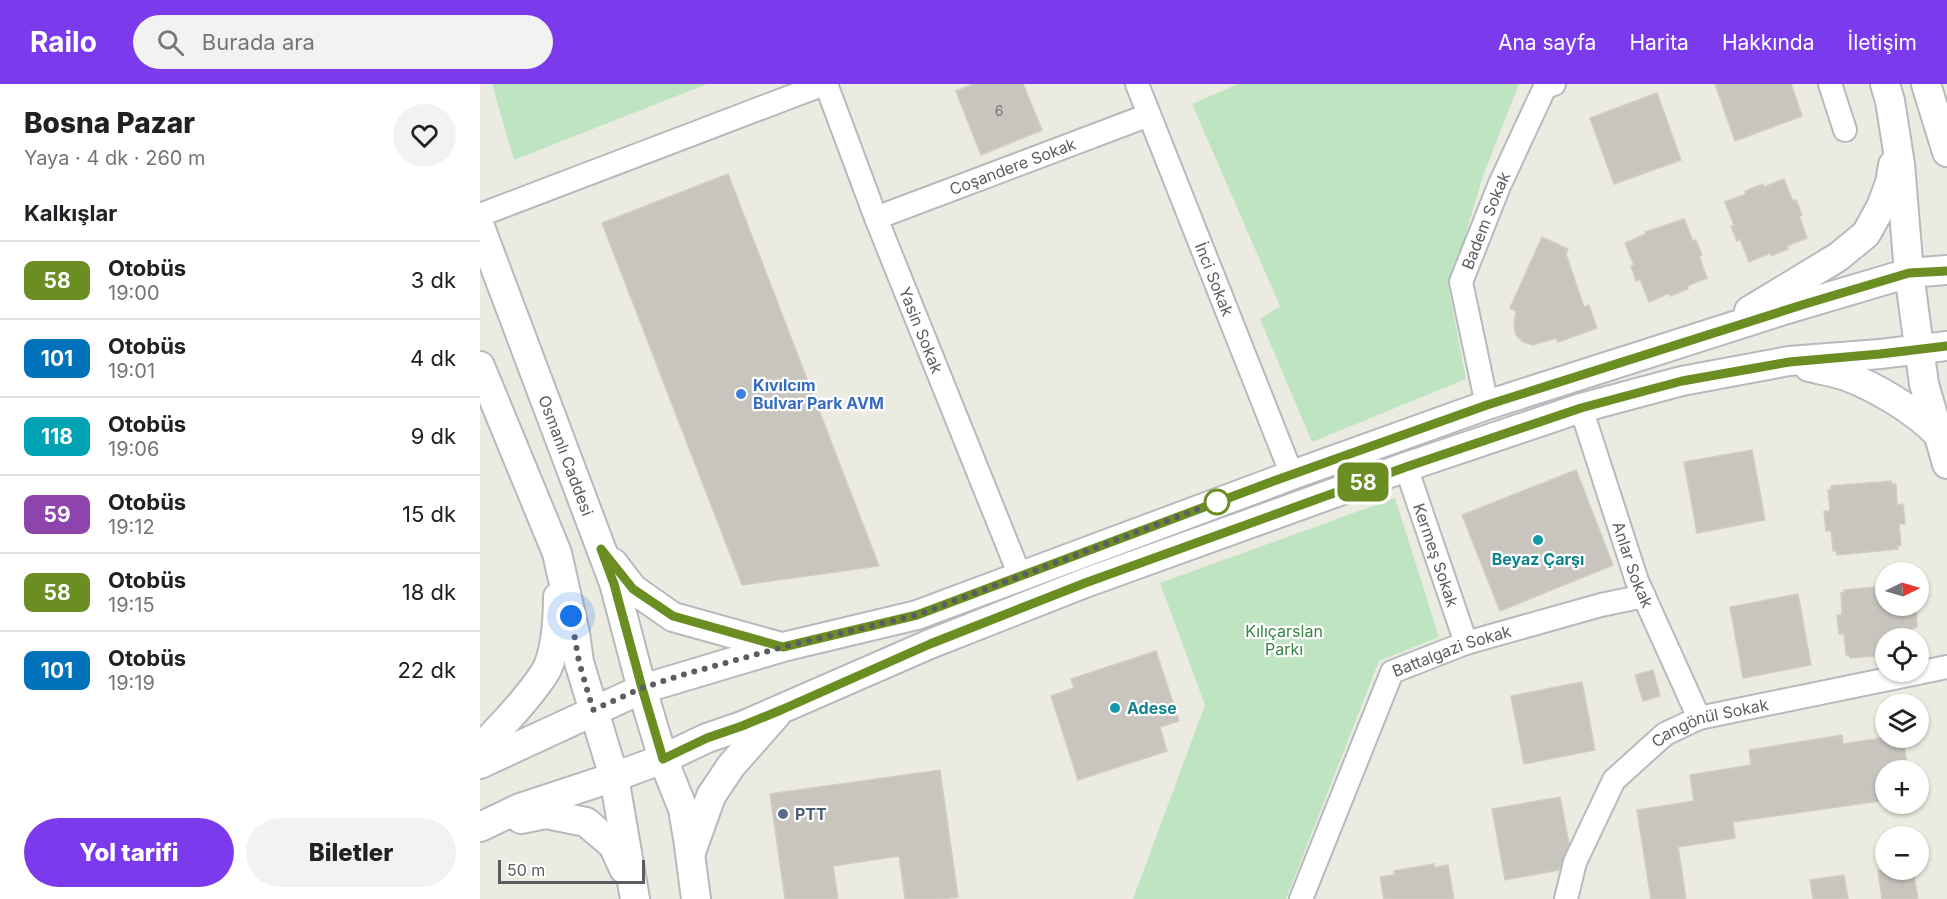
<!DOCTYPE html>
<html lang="tr">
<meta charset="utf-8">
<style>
body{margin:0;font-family:Inter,sans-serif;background:#f2f2f2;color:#202124;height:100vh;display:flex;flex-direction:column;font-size:22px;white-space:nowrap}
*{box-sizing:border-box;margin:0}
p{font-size:20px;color:#757577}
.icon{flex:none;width:33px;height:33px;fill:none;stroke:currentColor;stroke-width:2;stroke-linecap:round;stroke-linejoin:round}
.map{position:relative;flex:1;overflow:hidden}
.drawer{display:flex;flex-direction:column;background:#fff;width:480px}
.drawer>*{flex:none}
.badge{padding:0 12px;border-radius:9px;font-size:21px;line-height:39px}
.needle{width:39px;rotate:85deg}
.tools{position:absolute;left:1395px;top:478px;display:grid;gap:12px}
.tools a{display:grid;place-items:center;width:54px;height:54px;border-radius:50%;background:#fff;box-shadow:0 2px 4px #0004;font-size:30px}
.scale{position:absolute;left:18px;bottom:15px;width:147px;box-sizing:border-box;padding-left:6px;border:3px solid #5a5d62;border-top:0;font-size:16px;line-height:21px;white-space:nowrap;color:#5a5d62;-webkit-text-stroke:4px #fff;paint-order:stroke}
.you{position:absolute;width:30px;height:30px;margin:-15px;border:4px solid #fff;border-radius:50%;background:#1a73e8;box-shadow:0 0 0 9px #1a73e833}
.map>.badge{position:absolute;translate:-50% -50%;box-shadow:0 0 0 3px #fff}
h2{padding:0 24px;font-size:22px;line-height:54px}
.round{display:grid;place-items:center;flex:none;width:63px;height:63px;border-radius:32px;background:#f2f2f2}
.headline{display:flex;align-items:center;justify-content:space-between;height:102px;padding:0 24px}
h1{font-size:28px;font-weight:800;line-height:45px}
.action{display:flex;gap:12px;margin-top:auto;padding:12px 24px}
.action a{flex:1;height:69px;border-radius:36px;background:#7c3aed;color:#fff;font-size:24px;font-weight:800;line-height:69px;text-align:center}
.action a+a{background:#f2f2f2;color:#202124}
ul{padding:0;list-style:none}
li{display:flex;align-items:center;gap:18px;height:78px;padding:0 24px;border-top:2px solid #e0e0e0}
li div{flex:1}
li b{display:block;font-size:22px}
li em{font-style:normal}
li .badge{min-width:66px;font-weight:700;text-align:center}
header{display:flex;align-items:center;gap:36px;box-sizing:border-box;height:84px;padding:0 30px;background:#7c3aed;color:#fff}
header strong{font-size:28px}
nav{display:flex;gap:33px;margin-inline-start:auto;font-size:21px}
.search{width:420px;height:54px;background:#f2f2f2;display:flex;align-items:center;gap:15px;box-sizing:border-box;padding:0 21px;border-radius:33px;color:#757577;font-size:22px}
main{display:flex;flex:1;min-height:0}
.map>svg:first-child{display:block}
</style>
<header>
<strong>Railo</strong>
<div class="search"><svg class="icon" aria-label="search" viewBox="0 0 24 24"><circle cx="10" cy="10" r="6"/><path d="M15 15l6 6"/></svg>Burada ara</div>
<nav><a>Ana sayfa</a><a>Harita</a><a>Hakkında</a><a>İletişim</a></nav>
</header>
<main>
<section class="drawer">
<div class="headline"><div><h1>Bosna Pazar</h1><p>Yaya · 4 dk · 260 m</p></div><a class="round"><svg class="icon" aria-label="heart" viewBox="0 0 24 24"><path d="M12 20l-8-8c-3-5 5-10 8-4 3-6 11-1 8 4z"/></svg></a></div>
<h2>Kalkışlar</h2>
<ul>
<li><span class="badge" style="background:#6b8e23;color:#fff">58</span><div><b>Otobüs</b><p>19:00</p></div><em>3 dk</em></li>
<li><span class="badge" style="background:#0072bc;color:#fff">101</span><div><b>Otobüs</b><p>19:01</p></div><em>4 dk</em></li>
<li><span class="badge" style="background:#00a3b4;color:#fff">118</span><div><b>Otobüs</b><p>19:06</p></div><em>9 dk</em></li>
<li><span class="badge" style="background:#8e44ad;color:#fff">59</span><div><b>Otobüs</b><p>19:12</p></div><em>15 dk</em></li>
<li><span class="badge" style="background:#6b8e23;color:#fff">58</span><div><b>Otobüs</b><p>19:15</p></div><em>18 dk</em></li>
<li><span class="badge" style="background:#0072bc;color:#fff">101</span><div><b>Otobüs</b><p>19:19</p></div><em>22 dk</em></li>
</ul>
<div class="action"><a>Yol tarifi</a><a>Biletler</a></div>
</section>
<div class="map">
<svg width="1467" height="815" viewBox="0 0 1467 815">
<rect width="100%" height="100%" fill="#ecebe1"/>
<!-- green -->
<path fill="#bee4c1" d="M 12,0 L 227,0 L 34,76 Z
M 758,0 L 1039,0 L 1003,92 L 969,206 L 986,295 L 832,358 L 780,235 L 800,222 L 712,20 Z
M 915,414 L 959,553 L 899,577 L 806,815 L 653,815 L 725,621 L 680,499 Z"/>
<!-- building -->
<path fill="#c8c5bf" stroke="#d1cdc0" stroke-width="1.5" d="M 494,0 L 543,0 L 562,46 L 501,71 L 476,7 Z
M 1235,0 L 1311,0 L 1322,32 L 1255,57 Z
M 1177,9 L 1201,76 L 1134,100 L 1110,34 Z
M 248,90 L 399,482 L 262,501 L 122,139 Z
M 1304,95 L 1313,117 L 1316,116 L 1322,131 L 1319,132 L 1327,154 L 1307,162 L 1308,165 L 1291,172 L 1290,169 L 1269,178 L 1260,155 L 1257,157 L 1251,142 L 1254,141 L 1245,118 L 1266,110 L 1265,107 L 1283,100 L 1284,103 Z
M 1204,135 L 1213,157 L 1216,156 L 1222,171 L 1219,172 L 1227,194 L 1207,202 L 1208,205 L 1190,212 L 1189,209 L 1169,218 L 1160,195 L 1156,197 L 1151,182 L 1154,181 L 1145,159 L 1166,150 L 1165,148 Z
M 1062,153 L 1088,165 L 1086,170 L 1104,223 L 1109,221 L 1117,244 L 1078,258 L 1076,254 L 1053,261 L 1043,258 L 1036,251 L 1034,241 L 1036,227 L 1030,224 Z
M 1272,366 L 1285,436 L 1217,449 L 1204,378 Z
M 1096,386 L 1133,481 L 1020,527 L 982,431 Z
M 1411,397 L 1412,400 L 1416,400 L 1417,421 L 1423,420 L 1425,440 L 1419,440 L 1421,461 L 1417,462 L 1418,465 L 1357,471 L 1357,467 L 1353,467 L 1351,446 L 1346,447 L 1344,427 L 1350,427 L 1348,406 L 1351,406 L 1351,402 Z
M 1406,502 L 1406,522 L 1430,522 L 1430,525 L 1436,524 L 1437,543 L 1432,544 L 1433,555 L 1406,555 L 1406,569 L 1394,570 L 1394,572 L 1370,574 L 1369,571 L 1366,571 L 1364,550 L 1359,550 L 1357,531 L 1362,531 L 1361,509 L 1364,509 L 1364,506 Z
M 1318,510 L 1331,581 L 1263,594 L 1250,523 Z
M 676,567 L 699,637 L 680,643 L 687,667 L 598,696 L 571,612 L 594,604 L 591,595 Z
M 1173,586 L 1180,612 L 1163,617 L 1155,591 Z
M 1102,598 L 1115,666 L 1044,680 L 1031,612 Z
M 1362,651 L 1363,660 L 1402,654 L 1423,654 L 1428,687 L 1406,687 L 1406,716 L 1253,738 L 1255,754 L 1198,763 L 1206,815 L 1171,815 L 1157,726 L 1214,717 L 1210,691 L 1271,681 L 1269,666 Z
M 460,686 L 478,813 L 462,815 L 425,815 L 419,772 L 353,782 L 358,815 L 305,815 L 290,710 Z
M 1080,713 L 1089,760 L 1079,786 L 1025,796 L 1012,725 Z
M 954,780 L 954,784 L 968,781 L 974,815 L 904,815 L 900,793 L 914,791 L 914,787 Z
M 1407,786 L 1433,786 L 1438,815 L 1402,815 L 1398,787 Z
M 1364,791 L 1368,815 L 1333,815 L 1330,796 Z"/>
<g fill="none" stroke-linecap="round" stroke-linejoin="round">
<defs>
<g id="minor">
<path id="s1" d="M 346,0 L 396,134 L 540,492"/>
<path id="s2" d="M 657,0 L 812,391"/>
<path d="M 1350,0 L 1365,46"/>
<path d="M 0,131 L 344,0"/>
<path id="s3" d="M 396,134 L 669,31"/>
<path id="s4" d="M 1007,321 L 981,198 L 1019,102 L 1065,3 L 1074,0"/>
<path id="s5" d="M 1101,324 L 1157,497 L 1219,634"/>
<path id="s6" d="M 926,383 L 986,559"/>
<path id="s7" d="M 821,815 L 912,588 L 986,559 L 1121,521 L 1164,512"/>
<path id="s8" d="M 1086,815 L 1095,778 L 1134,696 L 1185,650 L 1219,634 L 1467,583"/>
</g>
<g id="tertiary">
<path d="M 1405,0 L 1410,17 L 1420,80 L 1429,189 L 1444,300 L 1467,380"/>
<path d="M 1446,0 L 1467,68"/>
<path id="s9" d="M 0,143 L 134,499 L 162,605 L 183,675 L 203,725 L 208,754 L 216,815"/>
<path d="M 1269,227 L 1358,173 L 1386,150 L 1401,123 L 1410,99 L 1413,81"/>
<path d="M 0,282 L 77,469 L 95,549 L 99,578 L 134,693 L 155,815"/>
<path d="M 1329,283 C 1341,286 1354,288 1366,292 C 1396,303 1436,327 1458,350"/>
<path d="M 133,479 L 153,505 L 193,533 L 301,563"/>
<path d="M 0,664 C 23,641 46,617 64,590 C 76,572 78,534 78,513"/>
<path d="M 0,680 L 162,605 L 303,563 L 437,531 L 812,391 L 1007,321 L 1304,226 L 1429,189 L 1467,186"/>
<path d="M 41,735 L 66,730 L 106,738 L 133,761 L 144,785"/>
<path d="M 0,743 L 40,724 L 134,693 L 183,675 L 227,654 L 262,642 L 450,560 L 605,499 L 926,383 L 1101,324 L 1202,297 L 1309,277 L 1400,270 L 1467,262"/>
<path d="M 211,768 L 231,712 L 251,682 L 296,631"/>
</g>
</defs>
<!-- minor casing -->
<use href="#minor" stroke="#b7b9be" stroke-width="26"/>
<!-- tertiary casing -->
<use href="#tertiary" stroke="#b7b9be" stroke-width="32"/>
<!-- minor -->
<use href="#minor" stroke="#fff" stroke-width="22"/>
<!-- tertiary -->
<use href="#tertiary" stroke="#fff" stroke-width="28"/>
</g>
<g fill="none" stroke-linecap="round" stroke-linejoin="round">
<defs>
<path id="line" d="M 1467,187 L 1429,189 L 1325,220 L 1007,321 L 791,398 L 437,531 L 303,563 L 193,532 L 153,505 L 121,465 L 134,500 L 162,604 L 183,675 L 227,654 L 262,642 L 301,626 L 450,560 L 605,499 L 926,383 L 1101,324 L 1202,297 L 1309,278 L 1400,270 L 1467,262"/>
</defs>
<!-- line casing -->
<use href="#line" stroke="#fff" stroke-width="14"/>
<!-- line -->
<use href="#line" stroke="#6b8e23" stroke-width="9"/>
<!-- walk -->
<path stroke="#5a5d62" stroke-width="6" stroke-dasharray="0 10.8" d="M 91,532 L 99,578 L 113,626 L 162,604 L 202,591 L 303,563 L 437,531 L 737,418"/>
</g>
<!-- markers -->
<circle fill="#3f7fe0" stroke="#fff" stroke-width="2" cx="261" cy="310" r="6"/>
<circle fill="#fff" stroke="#6b8e23" stroke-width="3" cx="737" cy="418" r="12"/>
<g fill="#0f9aa8" stroke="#fff" stroke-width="2">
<circle cx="1058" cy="456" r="6"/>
<circle cx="635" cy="624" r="6"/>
</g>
<circle fill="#5c6f8a" stroke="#fff" stroke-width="2" cx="303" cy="730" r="6"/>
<g text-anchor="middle" stroke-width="4.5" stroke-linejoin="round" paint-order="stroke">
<!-- number labels -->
<g font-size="14" fill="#767779">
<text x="519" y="32">6</text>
</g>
<!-- street labels -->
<g font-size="16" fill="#5a5d62" stroke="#fff">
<text dy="6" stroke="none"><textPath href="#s3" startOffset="146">Coşandere Sokak</textPath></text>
<text dy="6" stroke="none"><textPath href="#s4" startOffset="192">Badem Sokak</textPath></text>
<text dy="6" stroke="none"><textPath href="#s2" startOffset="210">İnci Sokak</textPath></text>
<text dy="6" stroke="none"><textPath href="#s1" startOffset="264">Yasin Sokak</textPath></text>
<text dy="6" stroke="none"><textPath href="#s9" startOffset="244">Osmanlı Caddesi</textPath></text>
<text dy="6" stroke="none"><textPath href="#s6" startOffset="93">Kermeş Sokak</textPath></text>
<text dy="6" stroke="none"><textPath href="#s5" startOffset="165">Anlar Sokak</textPath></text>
<text dy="6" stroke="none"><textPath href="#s7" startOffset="308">Battalgazi Sokak</textPath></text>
<text dy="6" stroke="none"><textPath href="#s8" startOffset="244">Cangönül Sokak</textPath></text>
</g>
<!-- shop labels -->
<g font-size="16" font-weight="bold" fill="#366cbe" stroke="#fff" text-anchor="start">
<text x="273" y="307">Kıvılcım<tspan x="273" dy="18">Bulvar Park AVM</tspan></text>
</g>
<!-- culture labels -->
<g font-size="16" font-weight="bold" fill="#0d838f" stroke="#fff">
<text x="1058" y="481">Beyaz Çarşı</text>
<text x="647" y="630" text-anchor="start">Adese</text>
</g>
<!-- park labels -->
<g font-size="16" fill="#378340" stroke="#fff">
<text x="804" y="553">Kılıçarslan<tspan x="804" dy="18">Parkı</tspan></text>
</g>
<!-- service labels -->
<g font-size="16" font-weight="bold" fill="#4e5e75" stroke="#fff" text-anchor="start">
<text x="315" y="736">PTT</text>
</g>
</g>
</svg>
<div class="tools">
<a><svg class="needle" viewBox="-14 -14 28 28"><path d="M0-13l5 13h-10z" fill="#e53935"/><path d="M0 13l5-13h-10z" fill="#757577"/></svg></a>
<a><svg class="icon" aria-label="locate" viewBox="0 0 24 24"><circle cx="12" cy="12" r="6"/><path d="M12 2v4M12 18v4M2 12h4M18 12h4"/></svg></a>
<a><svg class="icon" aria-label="layers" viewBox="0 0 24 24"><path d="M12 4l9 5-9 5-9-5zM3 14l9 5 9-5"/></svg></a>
<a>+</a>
<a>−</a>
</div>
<div class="scale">50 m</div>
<div class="you" style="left:91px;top:532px"></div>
<b class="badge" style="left:883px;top:398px;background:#6b8e23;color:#fff">58</b>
</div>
</main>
